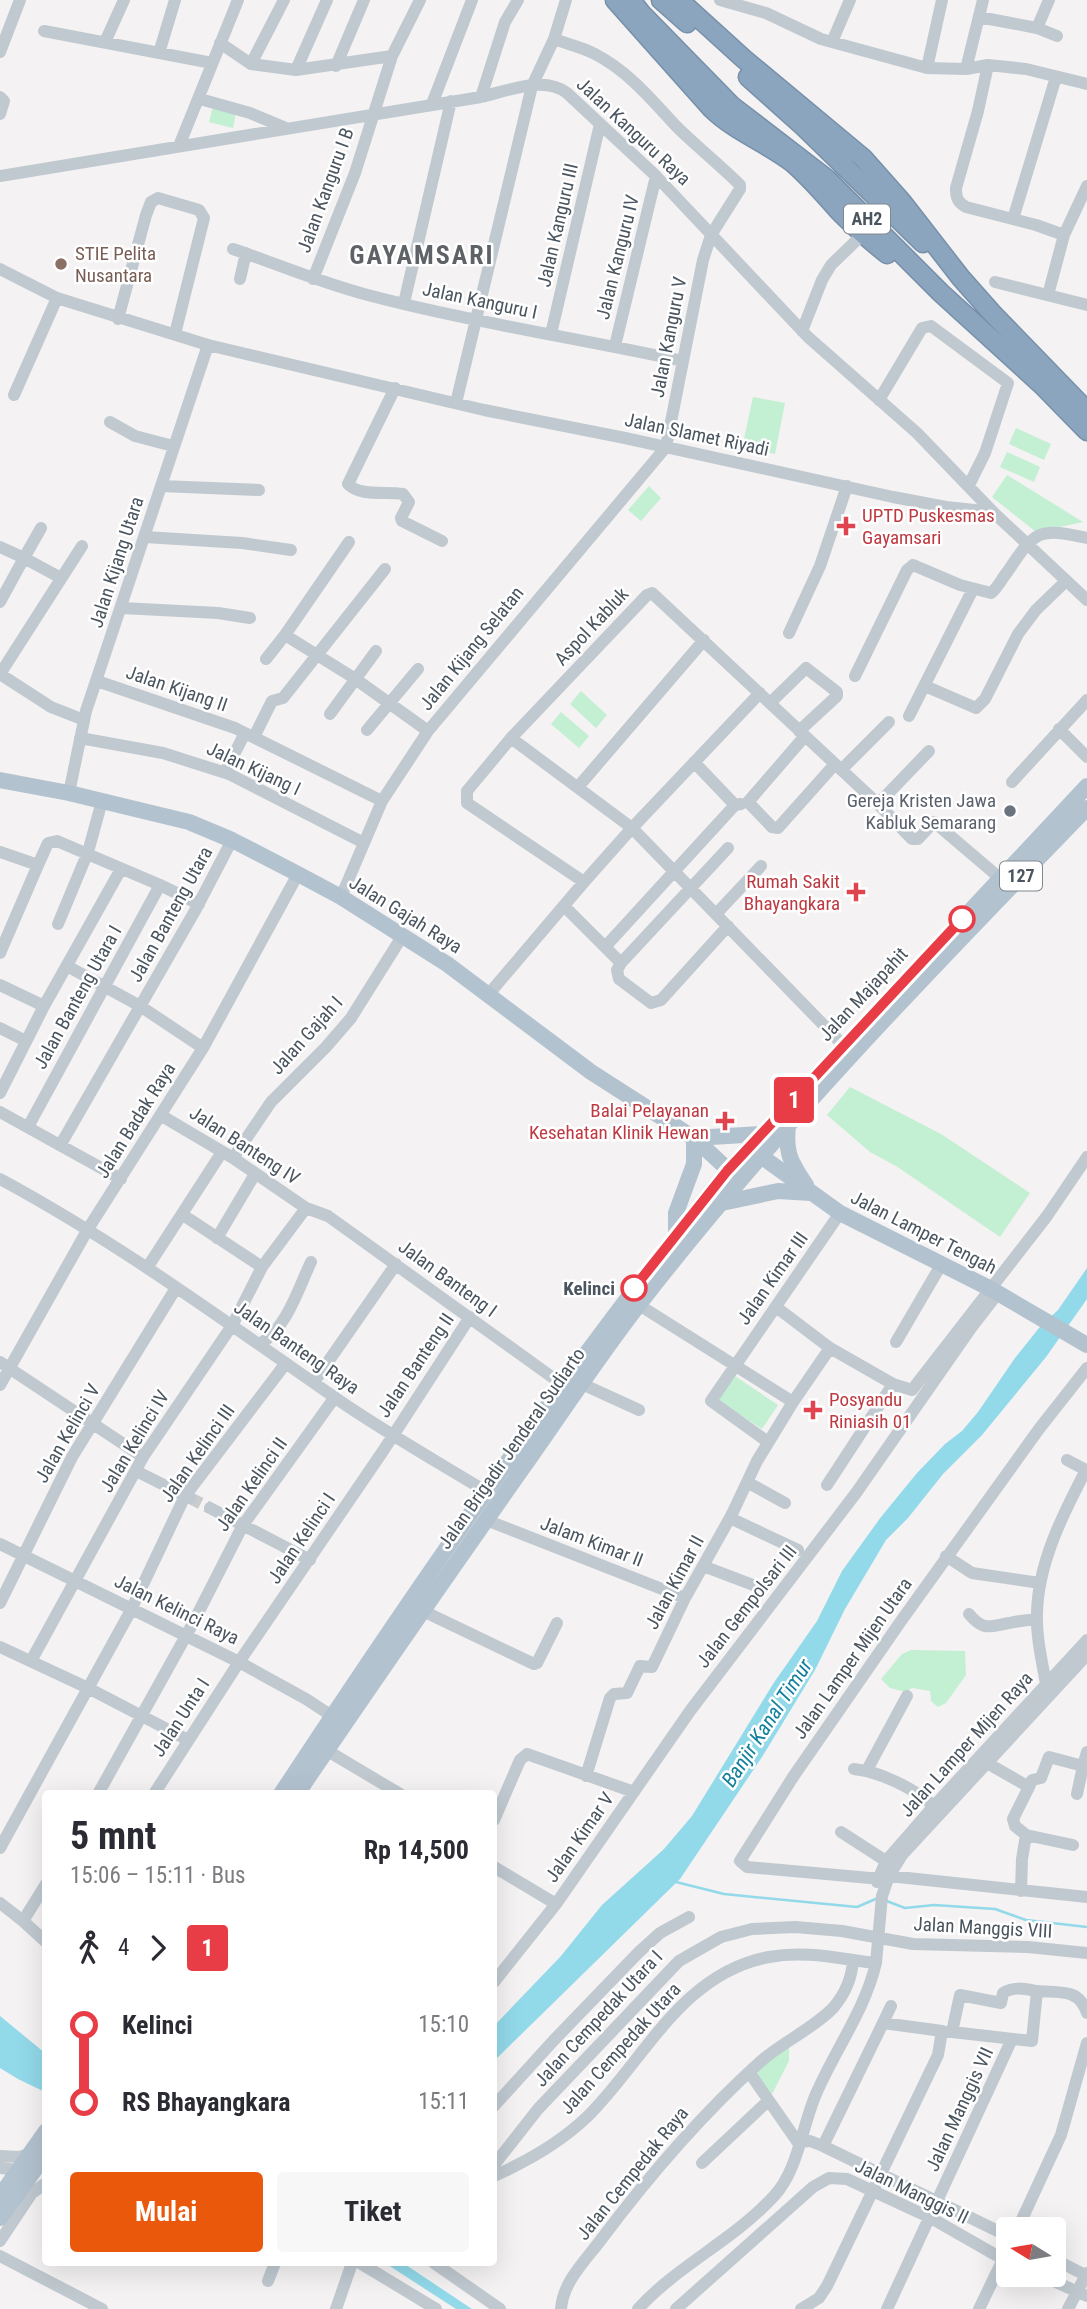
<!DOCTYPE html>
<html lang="id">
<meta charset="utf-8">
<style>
body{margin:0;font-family:"Roboto Condensed",sans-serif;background:#f7f7f7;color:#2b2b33;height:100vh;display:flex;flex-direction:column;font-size:26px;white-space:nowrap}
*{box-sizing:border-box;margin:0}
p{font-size:23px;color:#7c7c81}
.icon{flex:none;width:38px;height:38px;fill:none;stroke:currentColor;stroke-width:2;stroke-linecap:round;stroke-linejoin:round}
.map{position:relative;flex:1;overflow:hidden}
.details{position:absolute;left:42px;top:1790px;width:455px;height:476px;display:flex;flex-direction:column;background:#fff;border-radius:7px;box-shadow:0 7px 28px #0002}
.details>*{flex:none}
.badge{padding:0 14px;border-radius:5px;font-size:24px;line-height:46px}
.needle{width:46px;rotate:281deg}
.buttons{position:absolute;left:996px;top:2217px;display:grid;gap:14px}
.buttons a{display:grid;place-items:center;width:70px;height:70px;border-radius:7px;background:#fff;box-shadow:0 7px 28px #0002;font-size:35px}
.map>.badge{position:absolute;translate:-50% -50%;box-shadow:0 0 0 4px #fff}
.legs{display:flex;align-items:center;gap:10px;height:77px;padding:0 28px;font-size:23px}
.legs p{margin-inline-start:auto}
.headline{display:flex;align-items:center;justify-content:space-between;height:119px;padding:0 28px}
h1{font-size:38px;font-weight:700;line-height:52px}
.primary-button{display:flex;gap:14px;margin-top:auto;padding:14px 28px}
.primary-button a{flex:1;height:80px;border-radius:7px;background:#ea580c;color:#fff;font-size:28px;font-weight:700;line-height:80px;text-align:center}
.primary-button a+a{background:#f7f7f7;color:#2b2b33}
ul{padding:0 28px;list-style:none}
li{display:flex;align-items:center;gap:24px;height:77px;font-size:26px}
li i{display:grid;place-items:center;width:10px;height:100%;margin:0 9px;background:currentColor}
li i::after{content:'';width:18px;height:18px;margin:-9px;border:5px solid;border-radius:50%;background:#fff}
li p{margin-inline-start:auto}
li:first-child i{background:linear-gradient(#0000 50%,currentColor 0)}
li:last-child i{background:linear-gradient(currentColor 50%,#0000 0)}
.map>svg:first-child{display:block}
</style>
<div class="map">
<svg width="1087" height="2309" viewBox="0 0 1087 2309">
<rect width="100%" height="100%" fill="#f4f2f2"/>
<!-- green -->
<path fill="#c3efd3" d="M 213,106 L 236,112 L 233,128 L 209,122 Z
M 753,397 L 785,403 L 775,454 L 742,448 Z
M 1016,428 L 1051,444 L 1044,460 L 1009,444 Z
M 1007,452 L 1040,467 L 1034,482 L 1000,467 Z
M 1007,475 L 1083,522 L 1036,532 L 992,497 Z
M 649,486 L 661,498 L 641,521 L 628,510 Z
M 581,691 L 607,715 L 596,728 L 570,704 Z
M 561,712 L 589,736 L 579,748 L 551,724 Z
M 850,1087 L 941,1134 L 1030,1193 L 1000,1237 L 896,1166 L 870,1152 L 827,1115 Z
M 732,1374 L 778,1405 L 762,1429 L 716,1399 Z
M 911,1650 L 965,1651 L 966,1675 L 946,1703 L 938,1707 L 931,1701 L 930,1691 L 912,1688 L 906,1692 L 890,1688 L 881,1679 L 902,1654 Z
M 789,2047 L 789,2061 L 771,2096 L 757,2074 L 763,2063 Z"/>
<!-- water -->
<path fill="#92d9ea" d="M 1087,1268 L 1087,1299 L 1046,1357 L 982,1435 L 943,1474 L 908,1518 L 886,1540 L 845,1609 L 815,1670 L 762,1757 L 680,1879 L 494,2061 L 494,2026 L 561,1956 L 602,1905 L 664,1849 L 692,1816 L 773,1684 L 817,1621 L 842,1571 L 881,1517 L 917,1473 L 945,1444 L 962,1431 L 978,1412 L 1015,1358 L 1039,1328 L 1058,1310 Z
M 0,2016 L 45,2053 L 45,2092 L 18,2079 L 0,2068 Z
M 385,2263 L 403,2263 L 472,2309 L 456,2309 Z"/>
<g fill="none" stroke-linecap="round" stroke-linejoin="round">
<!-- stream -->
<path stroke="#92d9ea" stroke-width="2.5" d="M 676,1882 L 724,1894 L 857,1907 L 878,1898
M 884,1900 L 905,1908 L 934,1905 L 995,1909 L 1026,1920 L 1087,1927"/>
<!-- minor-tunnel -->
<path stroke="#cacbcd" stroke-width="12" stroke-dasharray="12 6" stroke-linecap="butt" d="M 190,1498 L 210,1508"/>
<defs>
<path id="highway" d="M 615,0 L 712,109 C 736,132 767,143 793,163 C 809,177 824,194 838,210 C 853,226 870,240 887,254
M 631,0 L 641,13 L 732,106 L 827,179 L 941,293 L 1042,385 L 1087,431
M 661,0 L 687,23
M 679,0 L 744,59 L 863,158 L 902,202 L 961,278 L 992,313 L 1087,411
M 748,77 L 804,127 L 923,243"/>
</defs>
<!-- highway casing -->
<use href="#highway" stroke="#7790aa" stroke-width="21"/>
<!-- minor -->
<path stroke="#c0c9d0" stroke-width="12" d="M 720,0 L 766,13 L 821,39 L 927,68 L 966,69 L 988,65 L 1026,69 L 1087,84
M 1049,0 L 1037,28 L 1057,36
M 979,17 L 1037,28
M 44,31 L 212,63
M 105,42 L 124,0
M 832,42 L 850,0
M 220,43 L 251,64 L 296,70 L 392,56
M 0,52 L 20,0
M 159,53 L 175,0
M 251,64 L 284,0
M 988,65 L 978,111 L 956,188 C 956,197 957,202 966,207 L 1036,225 L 1064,235
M 336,66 L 364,0
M 927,68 L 942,0
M 966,69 L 983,0
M 296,70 L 327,0
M 0,97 L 4,101 L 0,114
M 481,97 L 505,22 L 518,0
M 200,99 L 250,113 L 286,128
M 432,104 L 472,0
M 179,146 L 238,0
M 0,176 L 481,97 C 507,91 544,75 567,93 L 656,176 L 808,337 L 917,433 L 993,512 L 1087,600
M 1013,219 L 1056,77
M 233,249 C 277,264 319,282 364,294 C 469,322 577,338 683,361
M 0,269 L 57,298 L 208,345 L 484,410 L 625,438 L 893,497 L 946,507 L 993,512
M 240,279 L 246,253
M 313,279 L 355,173 L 392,56 L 420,0
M 995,282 L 1087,305
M 1048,295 L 1064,235 L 1087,186
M 404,303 L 451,101
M 118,319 L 146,215 L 151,202 L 158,198 L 199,210 L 204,218 L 175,334
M 802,331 L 822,280 L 831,265 L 863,234
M 551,334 L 600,124
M 615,346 L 656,176
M 395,388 L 348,484 C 360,497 386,491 403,494 L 409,502 L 401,518 L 402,521 L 442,541
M 14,395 L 57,298
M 879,400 L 922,328 L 931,326 L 1008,383 L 985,453 L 969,485
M 456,403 L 532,86 L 554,39 L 566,0
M 110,422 L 135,436 L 173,446
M 161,486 L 259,490
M 41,528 L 24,558 L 61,578
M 145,537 L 242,543 L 291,550
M 349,542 L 285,635 L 354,678 L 428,731
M 82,546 L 0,674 L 51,707 L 84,720
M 0,547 L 24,558 L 0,602
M 122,608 L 218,613 L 250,618
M 789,633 L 820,566 L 847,486
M 266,659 L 285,635
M 855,676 L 907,570 L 913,565 L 960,585 L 991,593 C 998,588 1002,578 1008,571 C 1036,529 1039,528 1087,538
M 97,681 L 235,728 L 382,801
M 925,686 L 976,708 L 985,699 L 1018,634 L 1036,610 L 1066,581
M 770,703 L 806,668 L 837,692 L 837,696 L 799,731
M 330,714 L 376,651
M 909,716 L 973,589
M 1059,729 L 1087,757
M 367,730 L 418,669
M 805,736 L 748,802 L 772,827 L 778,828 L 835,764
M 254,737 L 272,701 L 283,698 L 385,569
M 80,738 L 163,753 L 229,774 L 364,843
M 511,738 L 632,828 L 843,1045
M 694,762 L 735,805 L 741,804
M 841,770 L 889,722
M 225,772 L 245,733
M 1012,782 L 1087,700
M 578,787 L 704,640
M 69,793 L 86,711 L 208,345
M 878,804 L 929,751
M 0,852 L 38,865 L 48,843 L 57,841 L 160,885 L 199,904
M 584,882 L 632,828 L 760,693
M 341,897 L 382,801 L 428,731 L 666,447 L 703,260 L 711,235 L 740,189 L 740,185 C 720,165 696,146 676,126 C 651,99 628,71 595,54 C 582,47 567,44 554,39
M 564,906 L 621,963 L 617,970 L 619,979 L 651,1003 L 661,1000 L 728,926
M 716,914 L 761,866
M 58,924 L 88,852 L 102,801
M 605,947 L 735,805
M 0,953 L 38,865
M 621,963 L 728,848
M 67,966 L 140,1006 L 203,1048
M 0,985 L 44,1006
M 488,995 L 584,882 L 467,803 L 467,791 L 511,738 L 647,595 L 652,593 L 878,804 L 912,839 L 918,839 L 934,822 L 1001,879
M 0,1028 L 26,1041
M 0,1093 L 44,1006 L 121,869
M 0,1112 L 121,1179
M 162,1116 L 233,1158 L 306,1208 L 328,1216 L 563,1385
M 28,1127 L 160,885
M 61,1144 L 196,909 L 232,840
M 233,1158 L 271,1102 L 326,1047 L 351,1018 L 403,935
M 0,1179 C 117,1242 225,1321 334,1397 C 383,1431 436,1461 487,1492
M 183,1215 L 262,1267
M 217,1238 L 255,1174
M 147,1268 L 222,1152
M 639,1305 L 793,1402
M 776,1307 L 830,1348 L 893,1384 L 912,1390 L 1047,1216 L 1087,1157
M 896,1342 L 941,1265
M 260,1344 C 287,1328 298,1289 311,1262
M 0,1362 L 143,1457
M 1087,1368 L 1039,1429 L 901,1621 L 793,1777 L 740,1861 L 747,1867 L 870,1878 L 889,1876 L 1087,1897
M 314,1382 L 396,1264
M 582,1384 L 639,1410
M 0,1385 L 88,1229 L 203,1048 L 298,874
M 768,1442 L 711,1401 L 840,1213
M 136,1471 L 190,1498
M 747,1482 L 785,1503
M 827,1485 L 893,1384
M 210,1508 L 310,1560
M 730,1518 L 798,1550
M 486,1520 L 685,1598
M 0,1544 L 239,1662 L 306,1699 L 338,1720
M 946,1556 L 972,1573 L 1040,1583
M 703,1566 L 761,1588
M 0,1603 L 72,1457 L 176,1288
M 423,1611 L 534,1664 L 537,1663 L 557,1623
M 969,1614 C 984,1632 990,1626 1009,1623 C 1018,1621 1028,1620 1037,1619
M 0,1647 L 88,1688 L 188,1740
M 31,1661 L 143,1457 L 233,1324 L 262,1267 L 306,1208
M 1046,1684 C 1042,1661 1036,1637 1037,1613 C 1038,1563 1063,1514 1086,1470 L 1067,1460
M 321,1747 L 400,1794
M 987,1763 L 1029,1787 L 1013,1819 L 1015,1826 L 1026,1835 L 1022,1859 L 1021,1891
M 854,1769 C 881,1772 913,1788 934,1806
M 867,1770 L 907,1696
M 586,1776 L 610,1698 L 614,1694 L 627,1693 L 640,1666 L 652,1667 L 685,1598 L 731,1516 L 757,1461 L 793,1402 L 830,1348
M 1029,1787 L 1032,1780 L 1041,1778 L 1049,1757 L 1083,1766 L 1087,1752
M 98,1794 L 192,1625 L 243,1525 L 335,1397
M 154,1794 L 239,1662 L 383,1451 L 470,1317
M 1077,1794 L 1083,1766
M 494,1820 L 520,1760 L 527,1754 L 634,1792
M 841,1832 L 886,1861
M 1026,1835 L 1073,1845
M 0,1848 L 130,1612 L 185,1496 L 286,1363
M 494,1867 L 556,1904
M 877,1882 L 886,1861 L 934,1806 L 1087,1640
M 0,1903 L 23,1921 L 46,1942
M 23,1921 L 46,1884
M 494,1982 L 556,1904 L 690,1711 L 856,1493 L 971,1328 L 998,1293
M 883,2023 L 891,2006
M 946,2032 L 952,2032 L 960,1995 L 1001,2003 L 1003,1993 C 1014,1986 1025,1989 1037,1991
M 952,2032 L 1032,2041 L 1037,1991 C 1060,1993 1079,1988 1087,2013
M 749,2072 L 799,2144
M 494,2106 L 554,2040 L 639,1952 L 660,1933 L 689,1917
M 801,2142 L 810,2141 L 823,2146 L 1008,2236
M 0,2156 L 19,2157 L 29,2154
M 702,2163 L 768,2101
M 494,2165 L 538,2109 L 679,1961 L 721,1937 L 752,1929 L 795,1927 L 842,1931 L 913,1944 L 1028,1947 L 1087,1953
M 0,2168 L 18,2170
M 494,2176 C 528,2161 561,2142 588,2116 C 645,2059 682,1973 769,1957 C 806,1950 840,1959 876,1963 L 882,1896 L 889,1876 L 902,1855 L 1087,1655
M 1017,2230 L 1061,2135 L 1087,2043
M 0,2241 L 32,2193 L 46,2183
M 0,2256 L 102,2309
M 1054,2259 L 1087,2276
M 360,2263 L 436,2309
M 434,2263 L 500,2309
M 1040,2275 L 1087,2296
M 268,2281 L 275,2263
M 336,2309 L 352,2263
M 561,2309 C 563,2282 584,2262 600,2241 C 648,2177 700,2116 760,2062 C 782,2042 813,2029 833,2008 C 845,1994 852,1978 853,1960
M 638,2309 C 678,2265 734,2240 774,2196 C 798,2171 802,2126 816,2094 C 835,2050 865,2010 876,1963
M 676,2309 L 813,2187 L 829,2178 L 847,2179 L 931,2218 L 1008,2262
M 801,2309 L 819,2298 L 827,2286 L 938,2055 L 942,2031 L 883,2023 L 823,2146
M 887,2309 L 1012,2039
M 979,2309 L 1008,2249
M 1068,2309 L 1087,2273"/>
<!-- major -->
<path stroke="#b3c2cf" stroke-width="16" d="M 0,780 L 69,793 L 189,822 L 232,840 L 298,874 L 341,897 L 447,964 L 591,1072 L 694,1138 L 736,1177
M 788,1126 C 785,1153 791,1163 806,1185
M 754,1151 L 840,1213 L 989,1288 L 1087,1345
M 722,1203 L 778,1191 L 811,1193
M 676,1234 L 676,1213 L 694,1164 L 694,1138 L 761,1134
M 281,1794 C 421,1581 567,1370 727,1171 L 1087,786
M 297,1794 C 371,1685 446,1577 522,1469 C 561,1414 598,1357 640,1303 C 776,1128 932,968 1087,808
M 0,2196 L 46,2131
M 0,2218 L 46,2154"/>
<!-- highway -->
<use href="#highway" stroke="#8ca5be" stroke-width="18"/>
</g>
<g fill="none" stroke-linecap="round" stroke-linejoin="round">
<defs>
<path id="line-1" d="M 634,1288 L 727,1171 L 962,919"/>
</defs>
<!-- line-1 casing -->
<use href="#line-1" stroke="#fff" stroke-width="16"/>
<!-- line-1 -->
<use href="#line-1" stroke="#e83d46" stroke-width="10"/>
</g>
<!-- markers -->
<circle fill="#8d6e63" stroke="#fff" stroke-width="2.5" cx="61" cy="264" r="7"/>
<g fill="#e0444e" stroke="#fff" stroke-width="2.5">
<path d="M842.5 515.5h7v7h7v7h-7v7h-7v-7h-7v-7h7z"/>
<path d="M852.5 881.5h7v7h7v7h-7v7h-7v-7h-7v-7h7z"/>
<path d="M721.5 1110.5h7v7h7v7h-7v7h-7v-7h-7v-7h7z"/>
<path d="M809.5 1399.5h7v7h7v7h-7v7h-7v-7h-7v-7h7z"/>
</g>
<circle fill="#6b7280" stroke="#fff" stroke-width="2.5" cx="1010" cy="811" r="7"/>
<g fill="#fff" stroke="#e83d46" stroke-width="3.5">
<circle cx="962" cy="919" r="12"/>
<circle cx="634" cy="1288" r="12"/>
</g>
<g text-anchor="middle" stroke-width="5" stroke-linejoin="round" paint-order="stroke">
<!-- shield labels -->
<g fill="#fff" stroke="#80888f" stroke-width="2">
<rect x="844" y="204.5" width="46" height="29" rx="5"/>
<rect x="1000" y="861.5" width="42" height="29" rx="5"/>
</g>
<g font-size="18" font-weight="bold" fill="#4a555f">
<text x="867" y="225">AH2</text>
<text x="1021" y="882">127</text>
</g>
<!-- street labels -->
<g font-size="19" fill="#4a555f" stroke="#fff">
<text transform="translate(634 131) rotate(43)" y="7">Jalan Kanguru Raya</text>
<text transform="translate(325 190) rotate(-70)" y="7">Jalan Kanguru I B</text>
<text transform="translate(557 225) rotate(-77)" y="7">Jalan Kanguru III</text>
<text transform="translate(617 257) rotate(-76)" y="7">Jalan Kanguru IV</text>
<text transform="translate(480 300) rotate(12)" y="7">Jalan Kanguru I</text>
<text transform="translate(668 337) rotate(-79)" y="7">Jalan Kanguru V</text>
<text transform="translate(697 434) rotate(12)" y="7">Jalan Slamet Riyadi</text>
<text transform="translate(116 562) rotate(-72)" y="7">Jalan Kijang Utara</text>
<text transform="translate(591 626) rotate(-47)" y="7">Aspol Kabluk</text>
<text transform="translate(471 648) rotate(-51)" y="7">Jalan Kijang Selatan</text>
<text transform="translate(177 688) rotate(19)" y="7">Jalan Kijang II</text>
<text transform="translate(254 768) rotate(25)" y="7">Jalan Kijang I</text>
<text transform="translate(170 914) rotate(-61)" y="7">Jalan Banteng Utara</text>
<text transform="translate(406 914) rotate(32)" y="7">Jalan Gajah Raya</text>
<text transform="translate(863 994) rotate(-47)" y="7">Jalan Majapahit</text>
<text transform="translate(77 997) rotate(-61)" y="7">Jalan Banteng Utara I</text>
<text transform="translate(306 1035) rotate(-48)" y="7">Jalan Gajah I</text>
<text transform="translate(135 1120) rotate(-58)" y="7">Jalan Badak Raya</text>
<text transform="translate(245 1145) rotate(33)" y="7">Jalan Banteng IV</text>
<text transform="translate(924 1232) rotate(27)" y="7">Jalan Lamper Tengah</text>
<text transform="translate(448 1278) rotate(36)" y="7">Jalan Banteng I</text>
<text transform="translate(772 1278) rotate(-55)" y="7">Jalan Kimar III</text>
<text transform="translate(297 1347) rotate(35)" y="7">Jalan Banteng Raya</text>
<text transform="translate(415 1365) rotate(-56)" y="7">Jalan Banteng II</text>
<text transform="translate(67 1433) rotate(-60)" y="7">Jalan Kelinci V</text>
<text transform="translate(134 1441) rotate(-59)" y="7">Jalan Kelinci IV</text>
<text transform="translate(511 1448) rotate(-55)" y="7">Jalan Brigadir Jenderal Sudiarto</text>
<text transform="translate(197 1453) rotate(-55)" y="7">Jalan Kelinci III</text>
<text transform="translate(251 1484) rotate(-55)" y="7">Jalan Kelinci II</text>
<text transform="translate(301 1538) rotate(-56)" y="7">Jalan Kelinci I</text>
<text transform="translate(592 1541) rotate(21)" y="7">Jalam Kimar II</text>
<text transform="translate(674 1582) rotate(-62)" y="7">Jalan Kimar II</text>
<text transform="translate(746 1606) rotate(-52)" y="7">Jalan Gempolsari III</text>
<text transform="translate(177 1609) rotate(26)" y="7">Jalan Kelinci Raya</text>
<text transform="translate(852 1658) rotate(-55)" y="7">Jalan Lamper Mijen Utara</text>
<text transform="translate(180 1717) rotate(-57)" y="7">Jalan Unta I</text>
<text transform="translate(966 1744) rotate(-48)" y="7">Jalan Lamper Mijen Raya</text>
<text transform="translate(579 1837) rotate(-55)" y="7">Jalan Kimar V</text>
<text transform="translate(983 1927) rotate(3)" y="7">Jalan Manggis VIII</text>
<text transform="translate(598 2018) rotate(-47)" y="7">Jalan Cempedak Utara I</text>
<text transform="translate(620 2048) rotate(-48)" y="7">Jalan Cempedak Utara</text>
<text transform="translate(959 2109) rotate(-65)" y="7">Jalan Manggis VII</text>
<text transform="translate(632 2173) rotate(-51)" y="7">Jalan Cempedak Raya</text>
<text transform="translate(912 2191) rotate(26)" y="7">Jalan Manggis II</text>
</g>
<!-- education labels -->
<g font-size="19" fill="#785e54" stroke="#fff" text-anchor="start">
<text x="75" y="260">STIE Pelita<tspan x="75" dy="22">Nusantara</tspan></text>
</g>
<!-- health labels -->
<g font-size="19" fill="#be3a42" stroke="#fff" text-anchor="start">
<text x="862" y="522">UPTD Puskesmas<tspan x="862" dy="22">Gayamsari</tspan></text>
<text x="840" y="888" text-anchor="end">Rumah Sakit<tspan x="840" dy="22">Bhayangkara</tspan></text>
<text x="709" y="1117" text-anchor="end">Balai Pelayanan<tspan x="709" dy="22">Kesehatan Klinik Hewan</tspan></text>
<text x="829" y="1406">Posyandu<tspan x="829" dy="22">Riniasih 01</tspan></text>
</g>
<!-- worship labels -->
<g font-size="19" fill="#5b616d" stroke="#fff" text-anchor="end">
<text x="996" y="807">Gereja Kristen Jawa<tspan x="996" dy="22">Kabluk Semarang</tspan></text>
</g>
<!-- stop labels -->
<g font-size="19" font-weight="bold" fill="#4a555f" stroke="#fff" text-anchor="end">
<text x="615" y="1295">Kelinci</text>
</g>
<!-- water labels -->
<g font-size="21" font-style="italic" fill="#12809b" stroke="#fff">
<text transform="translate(767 1723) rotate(-57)" y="7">Banjir Kanal Timur</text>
</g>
<!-- district labels -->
<g font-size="26" font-weight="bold" letter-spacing="2" fill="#5e6266" stroke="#fff">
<text x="422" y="264">GAYAMSARI</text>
</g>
</g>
</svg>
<div class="buttons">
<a><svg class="needle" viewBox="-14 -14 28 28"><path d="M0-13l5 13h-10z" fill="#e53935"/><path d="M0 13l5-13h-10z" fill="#7c7c81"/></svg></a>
</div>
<b class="badge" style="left:794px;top:1100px;background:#e83d46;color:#fff">1</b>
<section class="details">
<div class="headline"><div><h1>5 mnt</h1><p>15:06 – 15:11 · Bus</p></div><b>Rp 14,500</b></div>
<div class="legs"><svg class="icon" aria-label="walk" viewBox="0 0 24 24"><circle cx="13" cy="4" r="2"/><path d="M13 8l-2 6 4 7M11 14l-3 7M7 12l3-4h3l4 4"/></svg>4<svg class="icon" aria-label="forward" viewBox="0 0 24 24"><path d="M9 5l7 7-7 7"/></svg><b class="badge" style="background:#e83d46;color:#fff">1</b></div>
<ul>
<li><i style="color:#e83d46"></i><b>Kelinci</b><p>15:10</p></li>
<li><i style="color:#e83d46"></i><b>RS Bhayangkara</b><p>15:11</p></li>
</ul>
<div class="primary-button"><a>Mulai</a><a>Tiket</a></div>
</section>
</div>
